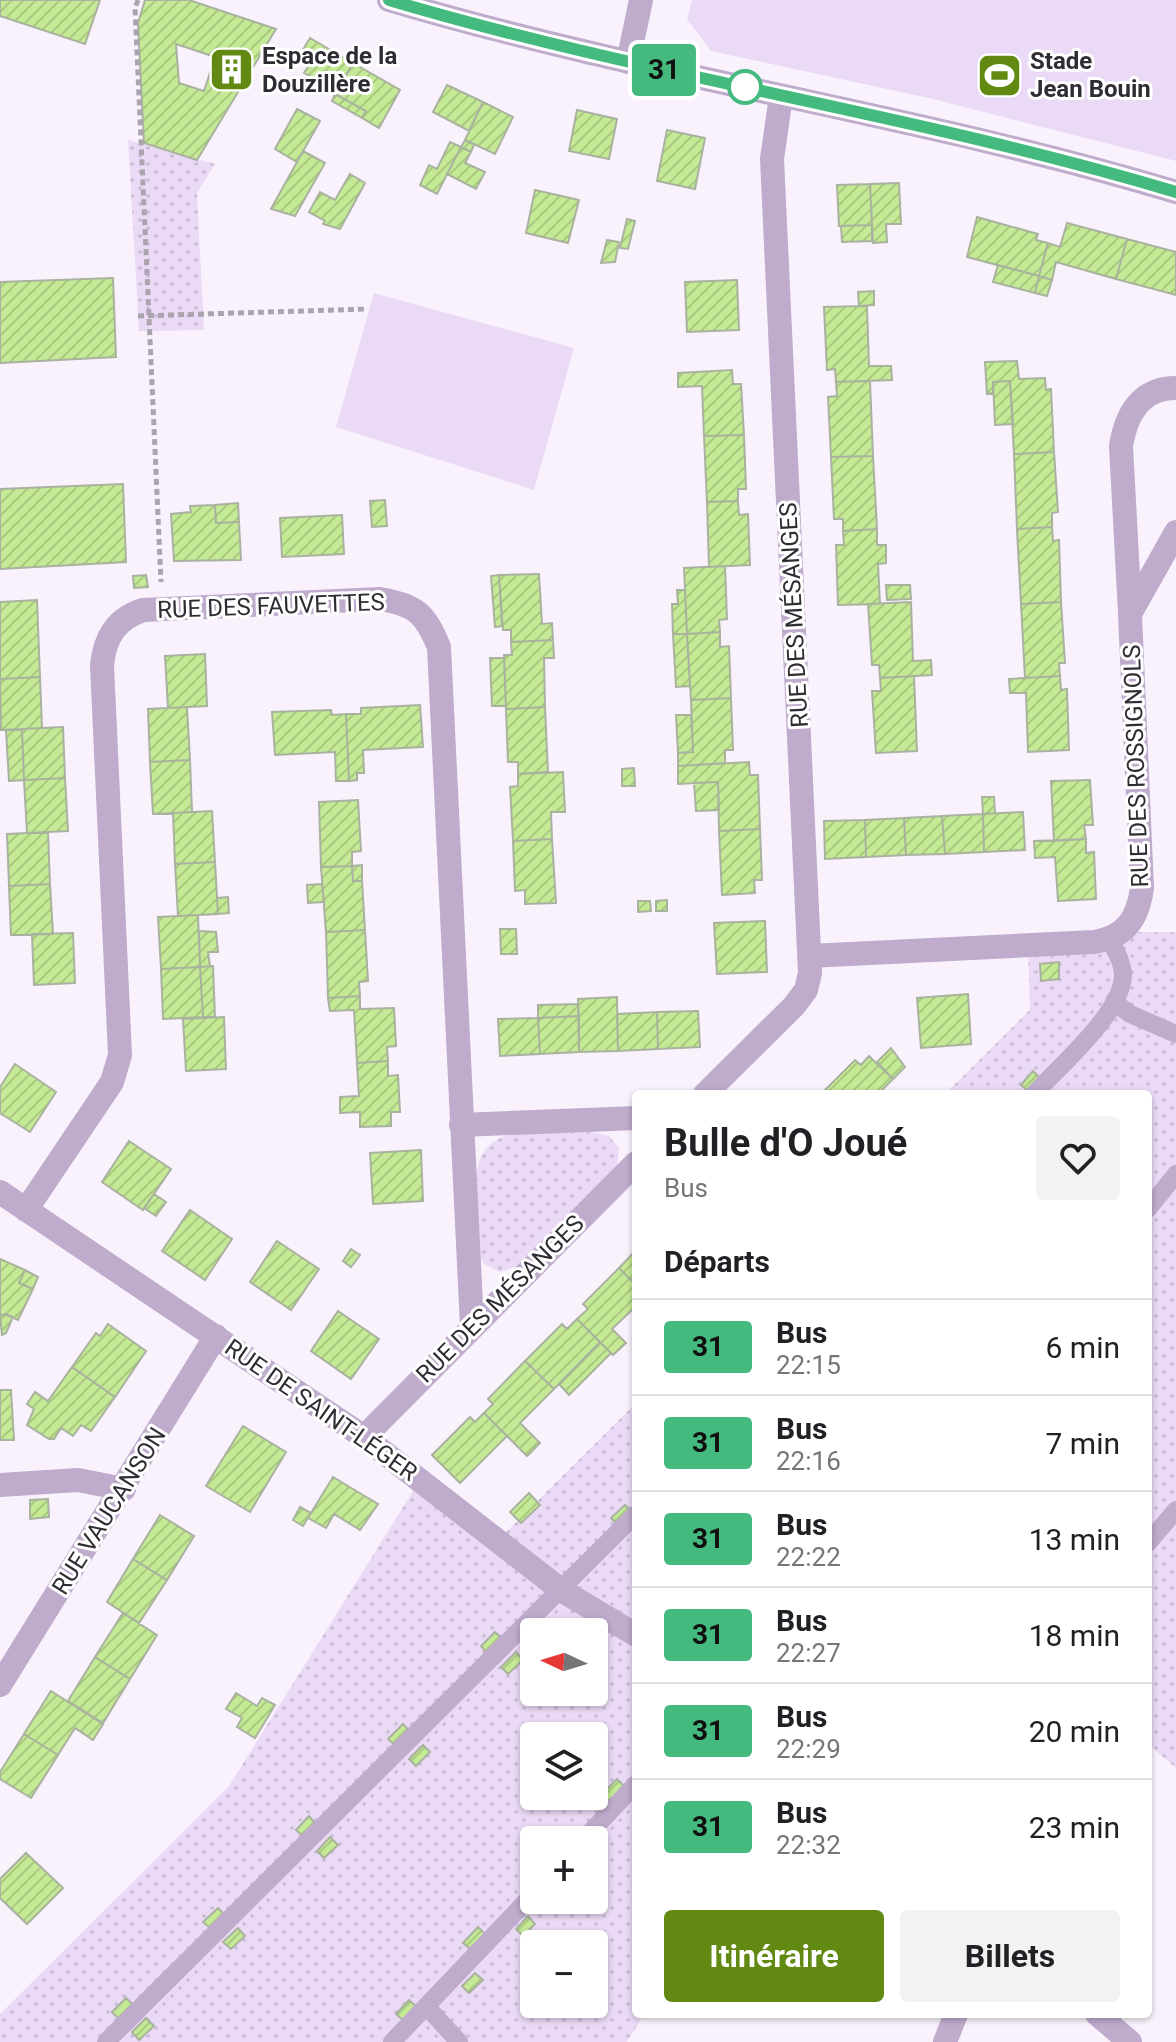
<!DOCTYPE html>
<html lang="fr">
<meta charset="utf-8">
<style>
body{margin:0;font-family:Roboto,sans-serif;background:#f2f2f2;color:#202124;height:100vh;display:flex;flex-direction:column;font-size:30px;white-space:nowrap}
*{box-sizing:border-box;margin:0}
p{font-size:26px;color:#757577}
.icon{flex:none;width:44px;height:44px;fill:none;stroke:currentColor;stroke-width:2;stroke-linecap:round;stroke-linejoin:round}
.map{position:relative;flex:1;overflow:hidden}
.drawer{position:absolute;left:632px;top:1090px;width:520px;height:928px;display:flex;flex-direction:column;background:#fff;border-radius:8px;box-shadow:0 2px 6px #0004}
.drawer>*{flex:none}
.badge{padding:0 16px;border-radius:6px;font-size:28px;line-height:52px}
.needle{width:52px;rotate:274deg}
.tools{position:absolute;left:520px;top:1618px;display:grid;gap:16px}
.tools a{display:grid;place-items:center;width:88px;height:88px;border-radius:8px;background:#fff;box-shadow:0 2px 6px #0004;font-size:40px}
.map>.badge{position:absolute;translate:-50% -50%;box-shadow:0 0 0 4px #fff}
h2{padding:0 32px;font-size:30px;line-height:72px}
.round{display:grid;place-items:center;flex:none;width:84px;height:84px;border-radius:8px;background:#f2f2f2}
.overview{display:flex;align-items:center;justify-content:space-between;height:136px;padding:0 32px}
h1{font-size:38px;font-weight:700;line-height:60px}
.cta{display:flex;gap:16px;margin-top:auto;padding:16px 32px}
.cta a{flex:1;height:92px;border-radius:8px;background:#628912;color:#fff;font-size:32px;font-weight:700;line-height:92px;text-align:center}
.cta a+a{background:#f2f2f2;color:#202124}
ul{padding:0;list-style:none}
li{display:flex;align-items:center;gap:24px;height:96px;padding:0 32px;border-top:2px solid #e0e0e0}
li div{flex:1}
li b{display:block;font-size:30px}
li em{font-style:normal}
li .badge{min-width:88px;font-weight:700;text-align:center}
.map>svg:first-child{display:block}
</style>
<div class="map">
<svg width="1176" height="2042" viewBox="0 0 1176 2042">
<defs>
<pattern id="grass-dots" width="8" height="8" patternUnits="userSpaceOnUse" patternTransform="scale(2)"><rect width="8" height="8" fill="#ebdaf6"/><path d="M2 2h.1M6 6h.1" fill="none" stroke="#cabbd3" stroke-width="1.8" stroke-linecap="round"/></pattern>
<pattern id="building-hatch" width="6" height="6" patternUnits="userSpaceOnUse" patternTransform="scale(2)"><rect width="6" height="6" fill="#c5ea95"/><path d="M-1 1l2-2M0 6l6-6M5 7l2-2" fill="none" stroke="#aac981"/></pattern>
</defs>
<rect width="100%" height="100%" fill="#f9f2fd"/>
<!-- grass -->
<path fill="url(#grass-dots)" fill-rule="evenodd" d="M 128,140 L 215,164 L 197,193 L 204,330 L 139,331 Z
M 1122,932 L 1176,932 L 1176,1768 L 1148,1744 L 1148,1094 L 945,1094 L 1030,1010 L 1028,946 Z
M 591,1132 L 609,1136 L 619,1148 L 617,1167 L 520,1265 L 500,1272 L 484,1264 L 479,1256 C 478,1220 459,1144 510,1135 C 536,1131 565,1133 591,1132 Z
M 636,1403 L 636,2014 L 644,2014 L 627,2042 L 0,2042 L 0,2014 L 229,1786 L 420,1480 L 496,1542 ZM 534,1632 L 594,1632 L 594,1692 L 534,1692 ZM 534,1736 L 594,1736 L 594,1796 L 534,1796 ZM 534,1840 L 594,1840 L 594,1900 L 534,1900 ZM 534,1944 L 594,1944 L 594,2004 L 534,2004 Z"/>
<!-- park -->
<path fill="#ebdaf6" d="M 692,0 L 1176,0 L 1176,161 L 933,99 L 711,51 L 687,19 Z
M 374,293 L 574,348 L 534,490 L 336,427 Z"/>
<!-- building -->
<path fill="url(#building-hatch)" stroke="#a9b29f" stroke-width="2" fill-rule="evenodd" d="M 0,0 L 100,0 L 85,44 L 0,16 Z
M 145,0 L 189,0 L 276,29 L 197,160 L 144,143 L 138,23 ZM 176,44 L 215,57 L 204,91 L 179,83 Z
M 310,38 L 353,63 L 337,91 L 304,73 L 309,65 L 298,58 Z
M 353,63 L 400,90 L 379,128 L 362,118 L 366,111 L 335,94 Z
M 447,85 L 483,102 L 469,131 L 433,112 Z
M 335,94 L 366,111 L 362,118 L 332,101 Z
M 483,102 L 513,117 L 495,154 L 465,140 Z
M 297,109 L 320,121 L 297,162 L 275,149 Z
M 577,110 L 617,119 L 609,159 L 569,151 Z
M 667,130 L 705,138 L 695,189 L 657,181 Z
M 465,140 L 474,145 L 471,152 L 461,147 Z
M 450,142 L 461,147 L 437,194 L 420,185 L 429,165 L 437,169 Z
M 461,147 L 471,152 L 465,163 L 485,172 L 476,189 L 447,174 Z
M 303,151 L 325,163 L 295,216 L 271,209 Z
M 350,174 L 365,183 L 340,229 L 323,224 L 325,221 L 309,212 L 320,192 L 335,200 Z
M 899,183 L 901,224 L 886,224 L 887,242 L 873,243 L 870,184 Z
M 870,184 L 872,225 L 839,226 L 837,185 Z
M 535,190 L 579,200 L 568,243 L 526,233 Z
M 977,217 L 1038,234 L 1036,240 L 1048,243 L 1039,276 L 967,257 Z
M 627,219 L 635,221 L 628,249 L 620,248 Z
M 1067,223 L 1127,239 L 1116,279 L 1056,262 L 1052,280 L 1039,276 L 1048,243 L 1060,247 Z
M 872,225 L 872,241 L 842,242 L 841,226 Z
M 1127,239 L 1176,252 L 1176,295 L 1116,279 Z
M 607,240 L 619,242 L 615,262 L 601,263 Z
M 998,265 L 1039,276 L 1035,293 L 993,282 Z
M 1039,276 L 1052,280 L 1047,296 L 1035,293 Z
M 113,278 L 116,357 L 0,363 L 0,282 Z
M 737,280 L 739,330 L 687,332 L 685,282 Z
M 874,291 L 874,305 L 859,306 L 858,292 Z
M 867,306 L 869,366 L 891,366 L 892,380 L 836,382 L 835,369 L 827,370 L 824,307 Z
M 1017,361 L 1019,379 L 1045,378 L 1046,390 L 1051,389 L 1054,452 L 1014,454 L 1010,381 L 993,382 L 993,393 L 987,394 L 985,362 Z
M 732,370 L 733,384 L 741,384 L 744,435 L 704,436 L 702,386 L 678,387 L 678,373 Z
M 870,381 L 873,456 L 831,457 L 828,397 L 837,396 L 836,382 Z
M 1010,381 L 1013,424 L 995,425 L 993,382 Z
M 744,435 L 746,489 L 738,489 L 738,501 L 707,502 L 704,436 Z
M 1054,452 L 1058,512 L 1052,513 L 1052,527 L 1017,529 L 1014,454 Z
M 873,456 L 877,529 L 843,531 L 843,519 L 834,519 L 831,457 Z
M 123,484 L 126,562 L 0,569 L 0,489 Z
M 385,500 L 387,526 L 372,527 L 370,501 Z
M 738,501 L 739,515 L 748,514 L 750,565 L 709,567 L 707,502 Z
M 238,503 L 239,522 L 216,523 L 215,505 Z
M 215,505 L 216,523 L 239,522 L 241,560 L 174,561 L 171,514 L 191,512 L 190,506 Z
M 342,515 L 344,554 L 282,557 L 280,518 Z
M 1052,527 L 1053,541 L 1059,540 L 1061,602 L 1021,604 L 1017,529 Z
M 877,529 L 877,545 L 886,545 L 886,563 L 878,564 L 880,604 L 838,605 L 836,545 L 844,545 L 843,531 Z
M 725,566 L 727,619 L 719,620 L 720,632 L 687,634 L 684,568 Z
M 539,574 L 542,624 L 552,623 L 553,640 L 511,642 L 511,630 L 503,630 L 499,575 Z
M 146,575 L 148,587 L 134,588 L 133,576 Z
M 499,575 L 502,626 L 495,627 L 491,576 Z
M 886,585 L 910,585 L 911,599 L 887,600 Z
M 677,590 L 685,590 L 687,634 L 673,634 L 672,604 L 678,604 Z
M 37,600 L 40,677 L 0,679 L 0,602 Z
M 911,602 L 913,661 L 931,660 L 932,675 L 880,678 L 879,665 L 872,665 L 868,604 Z
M 1061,602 L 1065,663 L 1059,663 L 1060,676 L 1025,678 L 1021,604 Z
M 720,632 L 720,647 L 729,646 L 731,698 L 691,700 L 687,634 Z
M 673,634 L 687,634 L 690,686 L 676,687 Z
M 553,640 L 554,658 L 544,658 L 545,707 L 506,709 L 504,655 L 512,655 L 511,642 Z
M 205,654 L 207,706 L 168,708 L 165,656 Z
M 490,658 L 504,658 L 506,706 L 492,706 Z
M 914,676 L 917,751 L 876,753 L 872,691 L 881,691 L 880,678 Z
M 1060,676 L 1061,690 L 1067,689 L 1069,750 L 1028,752 L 1026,693 L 1010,693 L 1009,679 Z
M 40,677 L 42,728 L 1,730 L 0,679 Z
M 731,698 L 733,750 L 725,750 L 725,763 L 678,766 L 678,753 L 693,752 L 691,700 Z
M 420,705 L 423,747 L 363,750 L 364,773 L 357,773 L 357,780 L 349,781 L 346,714 L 361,714 L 361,708 Z
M 187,707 L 190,760 L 150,762 L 148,709 Z
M 545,707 L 548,772 L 518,774 L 518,762 L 508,762 L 506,709 Z
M 331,710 L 332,715 L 346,714 L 349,781 L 336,781 L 335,752 L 275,755 L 272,712 Z
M 676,715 L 691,715 L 693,752 L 678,753 Z
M 63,727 L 65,778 L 24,780 L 22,729 Z
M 22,729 L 24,780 L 9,781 L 6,730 Z
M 190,760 L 192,812 L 153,814 L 150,762 Z
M 749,762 L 750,775 L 758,775 L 760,829 L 719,831 L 718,782 L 678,784 L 678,766 Z
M 634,768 L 635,786 L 622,786 L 622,769 Z
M 563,772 L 565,812 L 551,812 L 552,839 L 513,841 L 510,787 L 518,786 L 518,774 Z
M 65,778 L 68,831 L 27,833 L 24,780 Z
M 1090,780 L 1093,825 L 1084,825 L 1086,839 L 1054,841 L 1051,781 Z
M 718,782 L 719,810 L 696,811 L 694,783 Z
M 982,797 L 994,797 L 995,814 L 983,814 Z
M 358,800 L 361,851 L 352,852 L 352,866 L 321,867 L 319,802 Z
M 212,811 L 215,862 L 175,864 L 173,813 Z
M 1023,812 L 1025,850 L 984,852 L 983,814 Z
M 983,814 L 984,852 L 945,854 L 942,816 Z
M 942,816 L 945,854 L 906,855 L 904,818 Z
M 904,818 L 906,855 L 866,857 L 865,820 Z
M 865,820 L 866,857 L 825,859 L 824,821 Z
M 760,829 L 762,880 L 754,880 L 755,893 L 722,895 L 719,831 Z
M 48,832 L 50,884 L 9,886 L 7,834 Z
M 552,839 L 556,903 L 525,904 L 525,890 L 515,891 L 513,841 Z
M 1086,839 L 1086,853 L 1094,852 L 1096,899 L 1058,901 L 1055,857 L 1035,858 L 1034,841 Z
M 215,862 L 218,914 L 178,916 L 175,864 Z
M 362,865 L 362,881 L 353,881 L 352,866 Z
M 352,866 L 353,881 L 362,881 L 365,930 L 326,932 L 321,867 Z
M 50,884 L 53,934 L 11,935 L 9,886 Z
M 322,884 L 324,902 L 308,903 L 307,885 Z
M 228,897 L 229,913 L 218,914 L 217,898 Z
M 667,900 L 667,911 L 656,911 L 656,901 Z
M 638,901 L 650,901 L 651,911 L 638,912 Z
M 198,915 L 200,967 L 161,969 L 158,917 Z
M 765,921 L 767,972 L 717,974 L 714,923 Z
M 500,929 L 516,929 L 517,954 L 501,954 Z
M 365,930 L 368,981 L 359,982 L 360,996 L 328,998 L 326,932 Z
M 199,931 L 216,932 L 218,952 L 208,952 L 210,966 L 200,967 Z
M 73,933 L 75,983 L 34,985 L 32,934 Z
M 1059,962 L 1059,979 L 1041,981 L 1040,964 Z
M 213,966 L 215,1017 L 203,1017 L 200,967 Z
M 200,967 L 203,1017 L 163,1019 L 161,969 Z
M 968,994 L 971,1044 L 921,1048 L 917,998 Z
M 360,996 L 360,1009 L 394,1008 L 396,1046 L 387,1047 L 388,1061 L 357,1063 L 354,1010 L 330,1011 L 328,998 Z
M 617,997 L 618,1051 L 579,1052 L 578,999 Z
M 578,1004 L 579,1016 L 538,1018 L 538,1005 Z
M 698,1011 L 700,1047 L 658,1049 L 657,1012 Z
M 657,1012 L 658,1049 L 618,1051 L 617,1014 Z
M 579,1016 L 579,1052 L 540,1054 L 538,1018 Z
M 224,1017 L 226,1069 L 186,1071 L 183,1019 Z
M 538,1018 L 540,1054 L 500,1056 L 498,1019 Z
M 891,1048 L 905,1067 L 893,1079 L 877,1062 Z
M 869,1056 L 893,1079 L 878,1094 L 821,1094 L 855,1060 L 861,1065 Z
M 388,1061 L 388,1076 L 398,1075 L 400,1112 L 391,1112 L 391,1126 L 360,1127 L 360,1112 L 340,1113 L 340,1097 L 359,1096 L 357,1063 Z
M 15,1064 L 56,1092 L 30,1132 L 0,1113 L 0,1087 Z
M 1033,1071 L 1040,1078 L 1028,1091 L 1021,1085 Z
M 129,1141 L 171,1169 L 143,1210 L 102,1182 Z
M 421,1150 L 423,1201 L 373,1204 L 370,1153 Z
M 154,1194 L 166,1202 L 156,1216 L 144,1208 Z
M 190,1210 L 232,1239 L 205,1280 L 162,1251 Z
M 277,1241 L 319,1269 L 291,1310 L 250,1282 Z
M 351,1249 L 360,1255 L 351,1267 L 343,1261 Z
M 636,1250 L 636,1285 L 619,1268 Z
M 0,1259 L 25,1270 L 19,1283 L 33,1289 L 18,1320 L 5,1314 L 0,1316 Z
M 619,1268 L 636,1285 L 636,1306 L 612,1329 L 626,1343 L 613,1355 L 577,1319 L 588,1309 L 583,1304 Z
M 25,1270 L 38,1277 L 33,1289 L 19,1283 Z
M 338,1311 L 379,1339 L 351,1379 L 311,1351 Z
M 5,1314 L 13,1317 L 6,1333 L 2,1335 L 0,1316 Z
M 577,1319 L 600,1342 L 554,1389 L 525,1361 L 562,1324 L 567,1329 Z
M 108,1324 L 146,1351 L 115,1397 L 72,1367 L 96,1333 L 100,1336 Z
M 600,1342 L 611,1353 L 569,1395 L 559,1384 Z
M 525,1361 L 554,1389 L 520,1423 L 540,1443 L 527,1456 L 484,1413 L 493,1404 L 488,1399 Z
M 72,1367 L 115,1397 L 91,1431 L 81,1425 L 73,1436 L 61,1428 L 54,1439 L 49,1439 L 27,1425 L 34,1409 L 27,1404 L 35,1392 L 48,1401 Z
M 0,1390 L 11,1390 L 14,1440 L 0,1440 Z
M 484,1413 L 507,1436 L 460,1483 L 432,1455 L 470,1417 L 475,1422 Z
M 243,1426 L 286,1452 L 250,1512 L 206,1486 Z
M 333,1477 L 378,1504 L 360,1530 L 334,1514 L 326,1528 L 308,1518 Z
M 529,1493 L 540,1505 L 521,1523 L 510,1512 Z
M 48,1499 L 49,1517 L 30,1519 L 30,1500 Z
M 625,1505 L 631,1511 L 618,1525 L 611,1518 Z
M 300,1507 L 311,1513 L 303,1526 L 293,1520 Z
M 160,1515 L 194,1536 L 167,1580 L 133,1559 Z
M 133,1559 L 167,1580 L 139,1623 L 107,1602 Z
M 123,1613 L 157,1635 L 130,1679 L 95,1657 Z
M 495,1632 L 502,1639 L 488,1654 L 481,1646 Z
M 516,1652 L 523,1660 L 508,1674 L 501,1667 Z
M 95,1657 L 130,1679 L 103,1723 L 68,1701 Z
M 51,1691 L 103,1724 L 93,1740 L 75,1728 L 58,1755 L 24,1734 Z
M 236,1693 L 257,1706 L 262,1698 L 275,1705 L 255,1738 L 237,1727 L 242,1718 L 226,1709 Z
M 403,1724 L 410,1732 L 396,1746 L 388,1739 Z
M 24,1734 L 58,1755 L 31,1798 L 0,1779 L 0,1772 Z
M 423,1745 L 430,1752 L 416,1766 L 409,1759 Z
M 617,1779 L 624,1786 L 609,1801 L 602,1794 Z
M 309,1816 L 316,1824 L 304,1837 L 296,1830 Z
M 330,1837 L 338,1845 L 324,1858 L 317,1851 Z
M 26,1853 L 63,1888 L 27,1924 L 0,1898 L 0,1879 Z
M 218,1908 L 225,1915 L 211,1929 L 203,1922 Z
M 528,1916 L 535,1924 L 523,1936 L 516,1929 Z
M 478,1927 L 485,1934 L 470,1949 L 463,1943 Z
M 238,1928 L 245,1936 L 231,1949 L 223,1942 Z
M 475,1973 L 483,1980 L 469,1993 L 462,1986 Z
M 126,1998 L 133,2005 L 119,2019 L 112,2012 Z
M 409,2000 L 417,2007 L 403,2020 L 396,2014 Z
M 146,2018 L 154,2026 L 139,2040 L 132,2032 Z"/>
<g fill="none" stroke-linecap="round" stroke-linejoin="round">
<!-- path -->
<path stroke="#aaa4ae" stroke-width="5" stroke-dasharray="6 4" stroke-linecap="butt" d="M 138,0 L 135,8 L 161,582
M 138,316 L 368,309"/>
<!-- lane -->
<path stroke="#bfabcc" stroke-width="18" d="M 1114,1002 L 1130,1014 L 1176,1034
M 1034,1094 C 1059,1067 1124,1011 1123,974 C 1122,960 1115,950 1109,939
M 1148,1209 L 1176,1174
M 1148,1543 L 1176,1510
M 583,1840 L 636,1784
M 427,2007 L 459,2042
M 106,2042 L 636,1514
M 392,2042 L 534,1893"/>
<!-- street -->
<path stroke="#bfabcc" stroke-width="24" d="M 389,0 C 648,77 917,114 1176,192
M 628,62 L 641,0
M 1130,613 L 1121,446 C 1126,415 1140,388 1176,388
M 809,956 L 1094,942 C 1126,937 1138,918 1142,888 L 1130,614 L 1176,532
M 705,1094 L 794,1006 L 806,990 L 810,973 L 772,159 L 781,96
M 461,1125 L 636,1118
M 0,1192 L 364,1437 L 561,1590 L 636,1635
M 26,1210 L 112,1082 L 120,1055 L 102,665 C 105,637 116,619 143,610 L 380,599 C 417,605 425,614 439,647 L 472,1326
M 364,1437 L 636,1163
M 0,1485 L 78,1480 L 124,1489
M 0,1685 L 216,1336
M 1097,2014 L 1130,2042
M 945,2042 L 956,2014"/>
</g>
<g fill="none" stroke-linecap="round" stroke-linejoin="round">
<defs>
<path id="line" d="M 389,0 C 648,77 917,114 1176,192"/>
</defs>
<!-- line casing -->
<use href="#line" stroke="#fff" stroke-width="18"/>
<!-- line -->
<use href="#line" stroke="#44ba7f" stroke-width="12"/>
</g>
<!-- icons -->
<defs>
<symbol id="building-square" viewBox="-11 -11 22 22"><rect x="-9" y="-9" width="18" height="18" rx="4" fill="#628912" stroke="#fff"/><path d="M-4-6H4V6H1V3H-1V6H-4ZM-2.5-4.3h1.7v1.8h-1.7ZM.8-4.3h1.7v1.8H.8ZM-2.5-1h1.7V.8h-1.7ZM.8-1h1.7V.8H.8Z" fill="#fff"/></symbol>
<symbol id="stadium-square" viewBox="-11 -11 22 22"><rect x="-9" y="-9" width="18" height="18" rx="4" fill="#628912" stroke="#fff"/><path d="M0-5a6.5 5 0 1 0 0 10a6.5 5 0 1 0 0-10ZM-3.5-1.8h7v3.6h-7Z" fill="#fff"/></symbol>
</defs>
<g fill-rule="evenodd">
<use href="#building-square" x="206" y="44" width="51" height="51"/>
<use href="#stadium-square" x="974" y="50" width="51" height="51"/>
</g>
<!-- markers -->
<circle fill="#fff" stroke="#44ba7f" stroke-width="4" cx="745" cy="87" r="16"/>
<g text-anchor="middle" stroke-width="6" stroke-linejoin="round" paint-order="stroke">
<!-- poi labels -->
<g font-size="24" font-weight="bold" fill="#302c33" stroke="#fff" text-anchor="start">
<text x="262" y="64">Espace de la<tspan x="262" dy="28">Douzillère</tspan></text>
<text x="1030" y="69">Stade<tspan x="1030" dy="28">Jean Bouin</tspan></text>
</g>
<!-- street labels -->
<g font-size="24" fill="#302c33" stroke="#fff">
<text transform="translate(271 606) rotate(-2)" y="8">RUE DES FAUVETTES</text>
<text transform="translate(794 615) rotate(-93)" y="8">RUE DES MÉSANGES</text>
<text transform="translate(1136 766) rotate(-92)" y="8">RUE DES ROSSIGNOLS</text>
<text transform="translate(500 1299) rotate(-45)" y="8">RUE DES MÉSANGES</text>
<text transform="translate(321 1410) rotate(35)" y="8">RUE DE SAINT-LÉGER</text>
<text transform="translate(109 1511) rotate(-58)" y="8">RUE VAUCANSON</text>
</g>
</g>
</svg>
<div class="tools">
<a><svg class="needle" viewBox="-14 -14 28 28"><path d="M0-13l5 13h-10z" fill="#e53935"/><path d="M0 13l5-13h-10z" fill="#757577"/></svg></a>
<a><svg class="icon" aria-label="layers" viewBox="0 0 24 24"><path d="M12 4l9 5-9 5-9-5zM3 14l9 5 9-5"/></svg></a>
<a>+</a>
<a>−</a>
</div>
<b class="badge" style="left:664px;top:70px;background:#44ba7f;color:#111">31</b>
<section class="drawer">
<div class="overview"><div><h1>Bulle d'O Joué</h1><p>Bus</p></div><a class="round"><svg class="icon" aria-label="heart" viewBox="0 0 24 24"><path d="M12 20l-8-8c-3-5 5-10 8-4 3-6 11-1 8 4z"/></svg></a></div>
<h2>Départs</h2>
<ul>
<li><span class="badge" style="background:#44ba7f;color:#111">31</span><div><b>Bus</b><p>22:15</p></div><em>6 min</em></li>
<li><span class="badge" style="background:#44ba7f;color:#111">31</span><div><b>Bus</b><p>22:16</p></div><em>7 min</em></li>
<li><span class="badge" style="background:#44ba7f;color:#111">31</span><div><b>Bus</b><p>22:22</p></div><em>13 min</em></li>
<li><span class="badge" style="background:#44ba7f;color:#111">31</span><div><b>Bus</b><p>22:27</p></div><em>18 min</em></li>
<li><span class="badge" style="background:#44ba7f;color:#111">31</span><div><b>Bus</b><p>22:29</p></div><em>20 min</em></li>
<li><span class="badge" style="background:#44ba7f;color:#111">31</span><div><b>Bus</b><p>22:32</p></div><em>23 min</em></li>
</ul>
<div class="cta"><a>Itinéraire</a><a>Billets</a></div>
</section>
</div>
